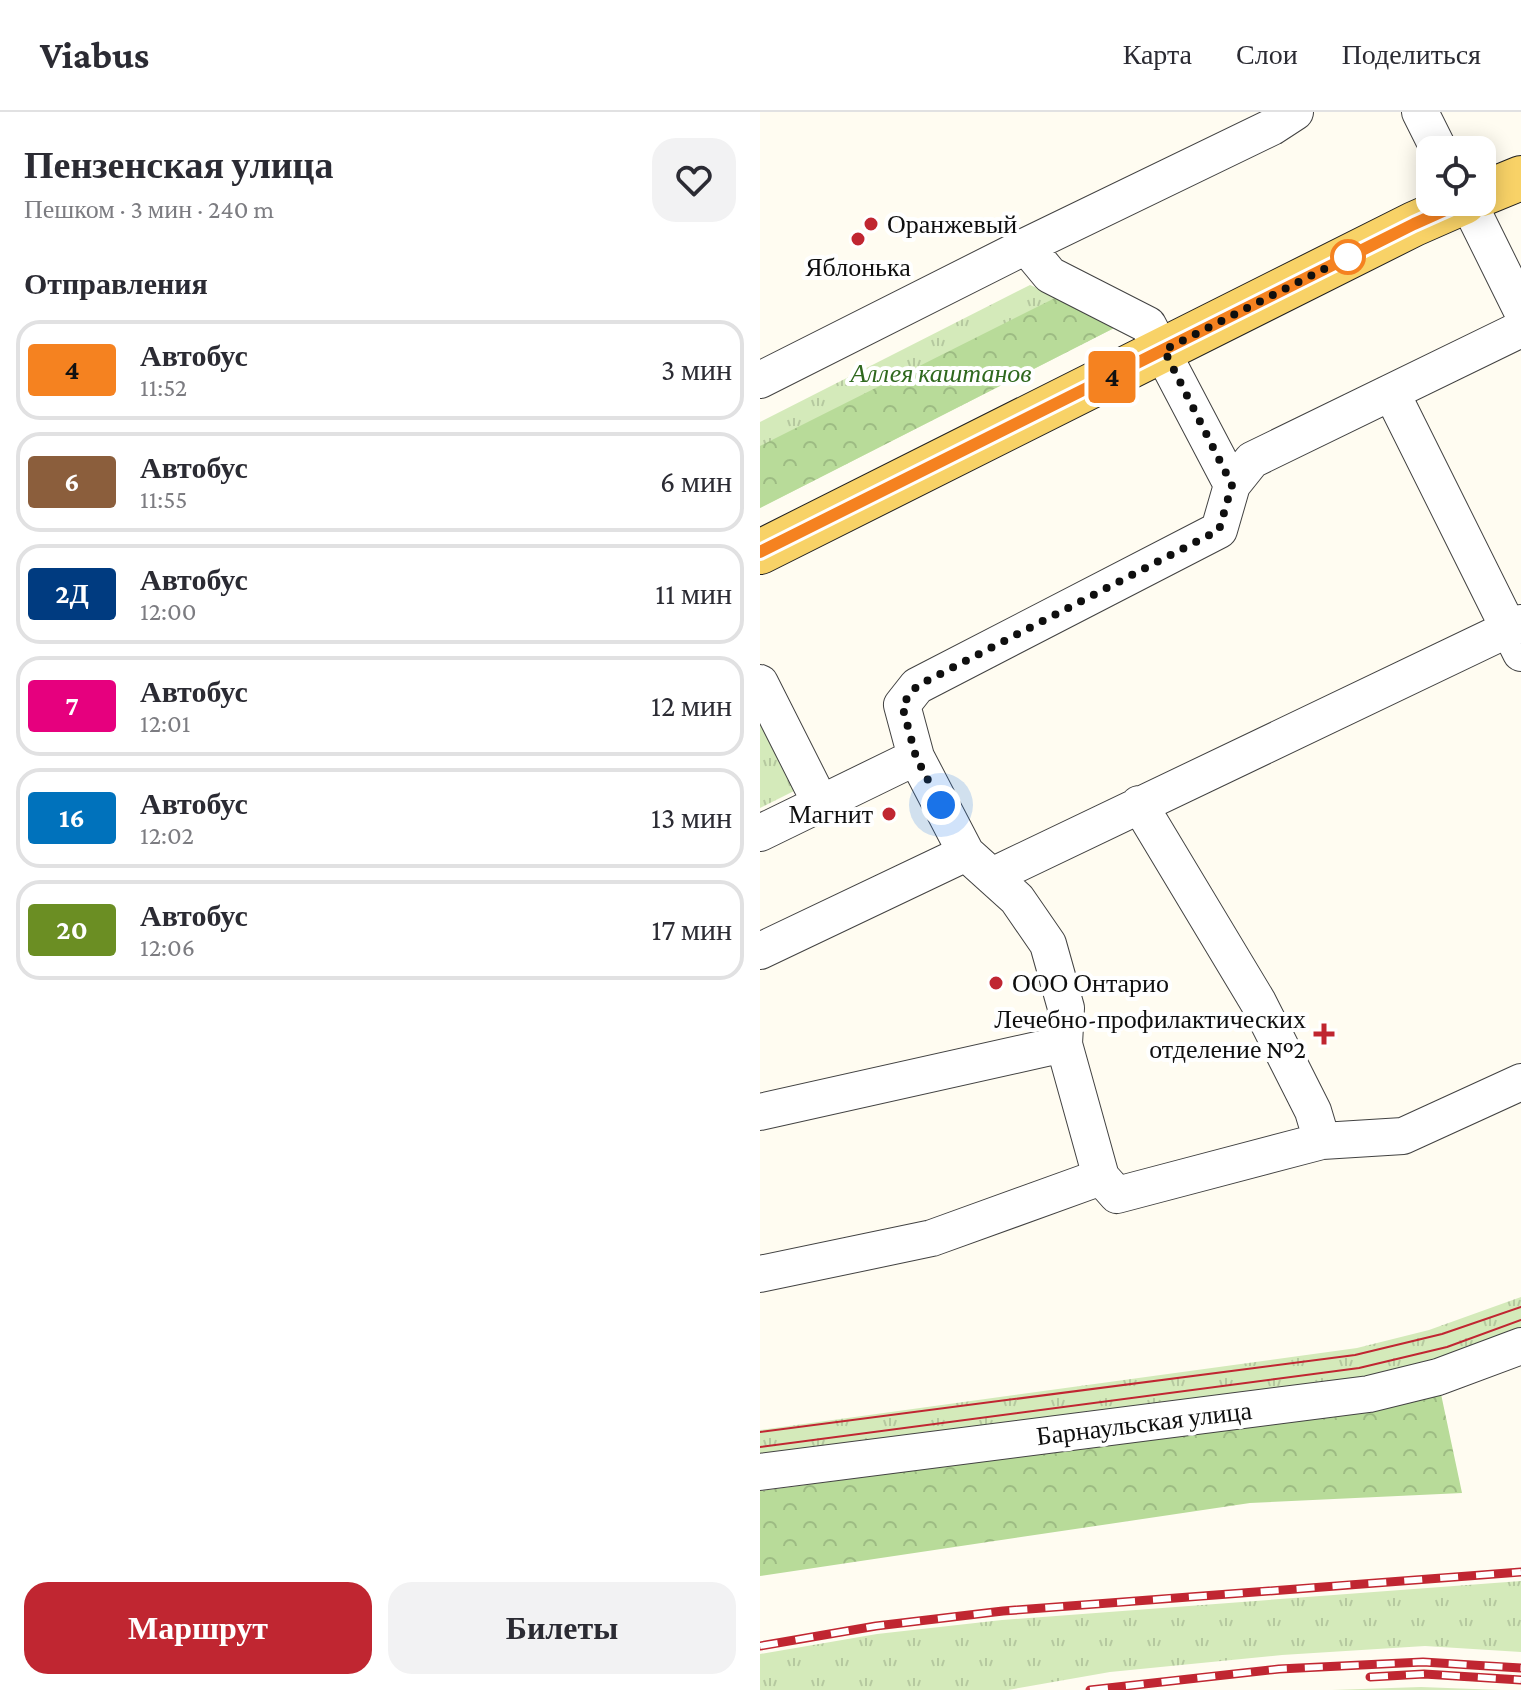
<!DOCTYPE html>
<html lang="ru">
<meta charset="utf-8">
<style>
body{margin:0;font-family:"Crimson Pro",serif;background:#f2f2f3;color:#2b2b33;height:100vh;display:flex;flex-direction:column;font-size:30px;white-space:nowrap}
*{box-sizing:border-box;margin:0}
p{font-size:26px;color:#7c7c81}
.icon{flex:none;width:44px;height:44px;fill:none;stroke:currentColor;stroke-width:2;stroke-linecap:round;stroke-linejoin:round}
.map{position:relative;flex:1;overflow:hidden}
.side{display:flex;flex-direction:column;background:#fff;width:760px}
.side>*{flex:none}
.badge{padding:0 16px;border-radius:6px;font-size:28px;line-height:52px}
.buttons{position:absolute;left:656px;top:24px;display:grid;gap:16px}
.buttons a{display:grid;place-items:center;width:80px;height:80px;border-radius:16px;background:#fff;box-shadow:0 4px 20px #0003;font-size:40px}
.you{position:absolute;width:40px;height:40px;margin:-20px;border:6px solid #fff;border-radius:50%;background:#1a73e8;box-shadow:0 0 0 12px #1a73e833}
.map>.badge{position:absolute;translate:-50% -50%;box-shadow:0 0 0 4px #fff}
h2{padding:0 24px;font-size:30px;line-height:72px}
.round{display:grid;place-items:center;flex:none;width:84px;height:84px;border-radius:24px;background:#f2f2f3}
.head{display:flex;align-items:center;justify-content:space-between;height:136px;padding:0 24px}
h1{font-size:38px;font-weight:600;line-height:60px}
.cta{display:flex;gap:16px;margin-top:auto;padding:16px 24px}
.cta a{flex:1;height:92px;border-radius:24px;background:#c02631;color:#fff;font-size:32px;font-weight:600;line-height:92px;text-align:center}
.cta a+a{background:#f2f2f3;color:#2b2b33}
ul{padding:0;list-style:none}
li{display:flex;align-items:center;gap:24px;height:100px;margin:0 16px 12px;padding:0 8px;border:4px solid #e1e1e2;border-radius:24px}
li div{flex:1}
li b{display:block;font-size:30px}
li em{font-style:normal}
li .badge{min-width:88px;font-weight:700;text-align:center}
header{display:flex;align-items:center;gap:48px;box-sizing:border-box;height:112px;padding:0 40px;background:#fff;border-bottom:2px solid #e1e1e2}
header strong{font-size:38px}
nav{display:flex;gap:44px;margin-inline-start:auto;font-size:28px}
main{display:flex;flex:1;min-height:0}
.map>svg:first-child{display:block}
</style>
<header>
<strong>Viabus</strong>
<nav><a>Карта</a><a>Слои</a><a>Поделиться</a></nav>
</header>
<main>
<section class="side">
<div class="head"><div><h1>Пензенская улица</h1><p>Пешком · 3 мин · 240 m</p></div><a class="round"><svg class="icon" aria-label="heart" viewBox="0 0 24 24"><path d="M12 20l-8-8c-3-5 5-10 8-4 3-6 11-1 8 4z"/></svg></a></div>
<h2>Отправления</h2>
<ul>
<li><span class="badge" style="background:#f58220;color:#111">4</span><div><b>Автобус</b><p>11:52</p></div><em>3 мин</em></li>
<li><span class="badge" style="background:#8b5e3c;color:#fff">6</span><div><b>Автобус</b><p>11:55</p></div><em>6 мин</em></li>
<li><span class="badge" style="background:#003b80;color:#fff">2Д</span><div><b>Автобус</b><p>12:00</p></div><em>11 мин</em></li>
<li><span class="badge" style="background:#e6007e;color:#fff">7</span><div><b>Автобус</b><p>12:01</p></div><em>12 мин</em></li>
<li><span class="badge" style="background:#0072bc;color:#fff">16</span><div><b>Автобус</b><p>12:02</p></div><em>13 мин</em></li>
<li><span class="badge" style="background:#6b8e23;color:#fff">20</span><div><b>Автобус</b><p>12:06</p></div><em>17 мин</em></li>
</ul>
<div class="cta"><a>Маршрут</a><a>Билеты</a></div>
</section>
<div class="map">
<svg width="761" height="1578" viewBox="0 0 761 1578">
<defs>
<pattern id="grass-tufts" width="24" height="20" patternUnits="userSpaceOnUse" patternTransform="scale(2)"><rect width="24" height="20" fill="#d4eaba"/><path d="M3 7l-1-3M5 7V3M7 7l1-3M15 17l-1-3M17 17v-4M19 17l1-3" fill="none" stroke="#b5c89f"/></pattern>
<pattern id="forest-crowns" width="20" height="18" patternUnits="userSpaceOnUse" patternTransform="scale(2)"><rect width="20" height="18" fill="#b8db99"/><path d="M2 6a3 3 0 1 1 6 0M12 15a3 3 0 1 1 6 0" fill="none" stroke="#9dbb83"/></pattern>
</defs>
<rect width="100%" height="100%" fill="#fffcf1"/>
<!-- grass -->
<path fill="url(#grass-tufts)" d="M 270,173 L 362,212 L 0,396 L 0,310 Z
M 0,587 L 44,674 L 0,696 Z
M 761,1185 L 761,1219 L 676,1251 L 607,1266 L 0,1345 L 0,1318 L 597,1236 L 669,1218 Z
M 761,1469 L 761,1540 L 665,1534 L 522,1543 L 350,1560 L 248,1578 L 0,1578 L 0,1542 L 117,1522 L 242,1508 Z
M 661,1575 L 741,1578 L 572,1578 Z"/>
<!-- forest -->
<path fill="url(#forest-crowns)" d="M 297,185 L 362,212 L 0,396 L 0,334 Z
M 681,1282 L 702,1381 L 490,1391 L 0,1464 L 0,1379 L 615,1297 Z"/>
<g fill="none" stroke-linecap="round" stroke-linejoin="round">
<defs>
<path id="minor" d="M 660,0 L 679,38
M 708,90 L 761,197
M 266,134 L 290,163 L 388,213 L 472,373
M 0,268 L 266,134 L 512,15 L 535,0
M 632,282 L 761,541
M 0,571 L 61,692
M 379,692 L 498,890 L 553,999 L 562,1029
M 0,721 L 156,645
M 206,741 L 257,787 L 288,832 L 306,896 L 304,932 L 341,1065 L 357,1083 L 562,1029 L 643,1024 L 761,970
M 232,764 L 761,511
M 0,839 L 206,741 L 156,645 L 142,593 L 157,574 L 459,418 L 472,373 L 492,348 L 761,217
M 0,1000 L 304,932
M 0,1162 L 172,1126 L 341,1065
M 0,1360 L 609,1282 L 678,1265 L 761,1234"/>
<path id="major" d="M 722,82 L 761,66
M 0,440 L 654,112 L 704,90"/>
</defs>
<!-- minor casing -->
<use href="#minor" stroke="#424242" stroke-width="38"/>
<!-- major casing -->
<use href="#major" stroke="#202020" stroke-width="46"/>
<!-- minor -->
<use href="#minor" stroke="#fff" stroke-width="36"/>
<!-- major -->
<use href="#major" stroke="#f8d267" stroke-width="44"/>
<!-- tram -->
<path stroke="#c02631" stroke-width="2" d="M 0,1320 L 595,1243 L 682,1222 L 761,1195
M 0,1335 L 599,1256 L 687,1235 L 761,1208"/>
<defs>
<path id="rail" d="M 0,1534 L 116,1514 L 243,1499 L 761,1460
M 610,1565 L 664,1562 L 761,1568
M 330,1578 L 519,1557 L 663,1550 L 761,1556"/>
</defs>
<!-- rail casing -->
<use href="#rail" stroke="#c02631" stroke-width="9"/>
<!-- rail -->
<use href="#rail" stroke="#fff" stroke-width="6" stroke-dasharray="18" stroke-linecap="butt"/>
</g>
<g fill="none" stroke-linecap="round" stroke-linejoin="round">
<defs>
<path id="line" d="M 0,440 L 654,112 L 703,90"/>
</defs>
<!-- line casing -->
<use href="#line" stroke="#fff" stroke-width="18"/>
<!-- line -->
<use href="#line" stroke="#f58220" stroke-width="12"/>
<!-- walk -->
<path stroke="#0f0f0f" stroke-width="8" stroke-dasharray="0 14.4" d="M 181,693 L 156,645 L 142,593 L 157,574 L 459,418 L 472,373 L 404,238 L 588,145"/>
</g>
<!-- markers -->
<g fill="#c02631" stroke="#fff" stroke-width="3">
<circle cx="111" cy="112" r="8"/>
<circle cx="98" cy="127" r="8"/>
<circle cx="129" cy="702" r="8"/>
<circle cx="236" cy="871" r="8"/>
<path d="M560 910h8v8h8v8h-8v8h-8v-8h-8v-8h8z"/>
</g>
<circle fill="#fff" stroke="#f58220" stroke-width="4" cx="588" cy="145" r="16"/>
<g text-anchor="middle" stroke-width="8" stroke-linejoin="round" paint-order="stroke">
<!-- poi labels -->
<g font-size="26" fill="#0f0f0f" stroke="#fff" text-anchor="start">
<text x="127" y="121">Оранжевый</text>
<text x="98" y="164" text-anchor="middle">Яблонька</text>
<text x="113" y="711" text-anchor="end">Магнит</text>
<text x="252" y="880">ООО Онтарио</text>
<text x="546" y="916" text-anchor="end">Лечебно-профилактических<tspan x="546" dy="30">отделение №2</tspan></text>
</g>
<!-- park labels -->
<g font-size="26" font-style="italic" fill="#2f681e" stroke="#fff">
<text x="181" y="270">Аллея каштанов</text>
</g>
<!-- street labels -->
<g font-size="26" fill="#0f0f0f" stroke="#fff">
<text transform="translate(384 1311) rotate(-7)" y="9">Барнаульская улица</text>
</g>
</g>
</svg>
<div class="buttons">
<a><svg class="icon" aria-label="locate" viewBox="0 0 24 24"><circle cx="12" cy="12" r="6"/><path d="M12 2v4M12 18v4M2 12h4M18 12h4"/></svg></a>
</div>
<div class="you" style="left:181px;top:693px"></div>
<b class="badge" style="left:352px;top:265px;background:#f58220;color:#111">4</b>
</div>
</main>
